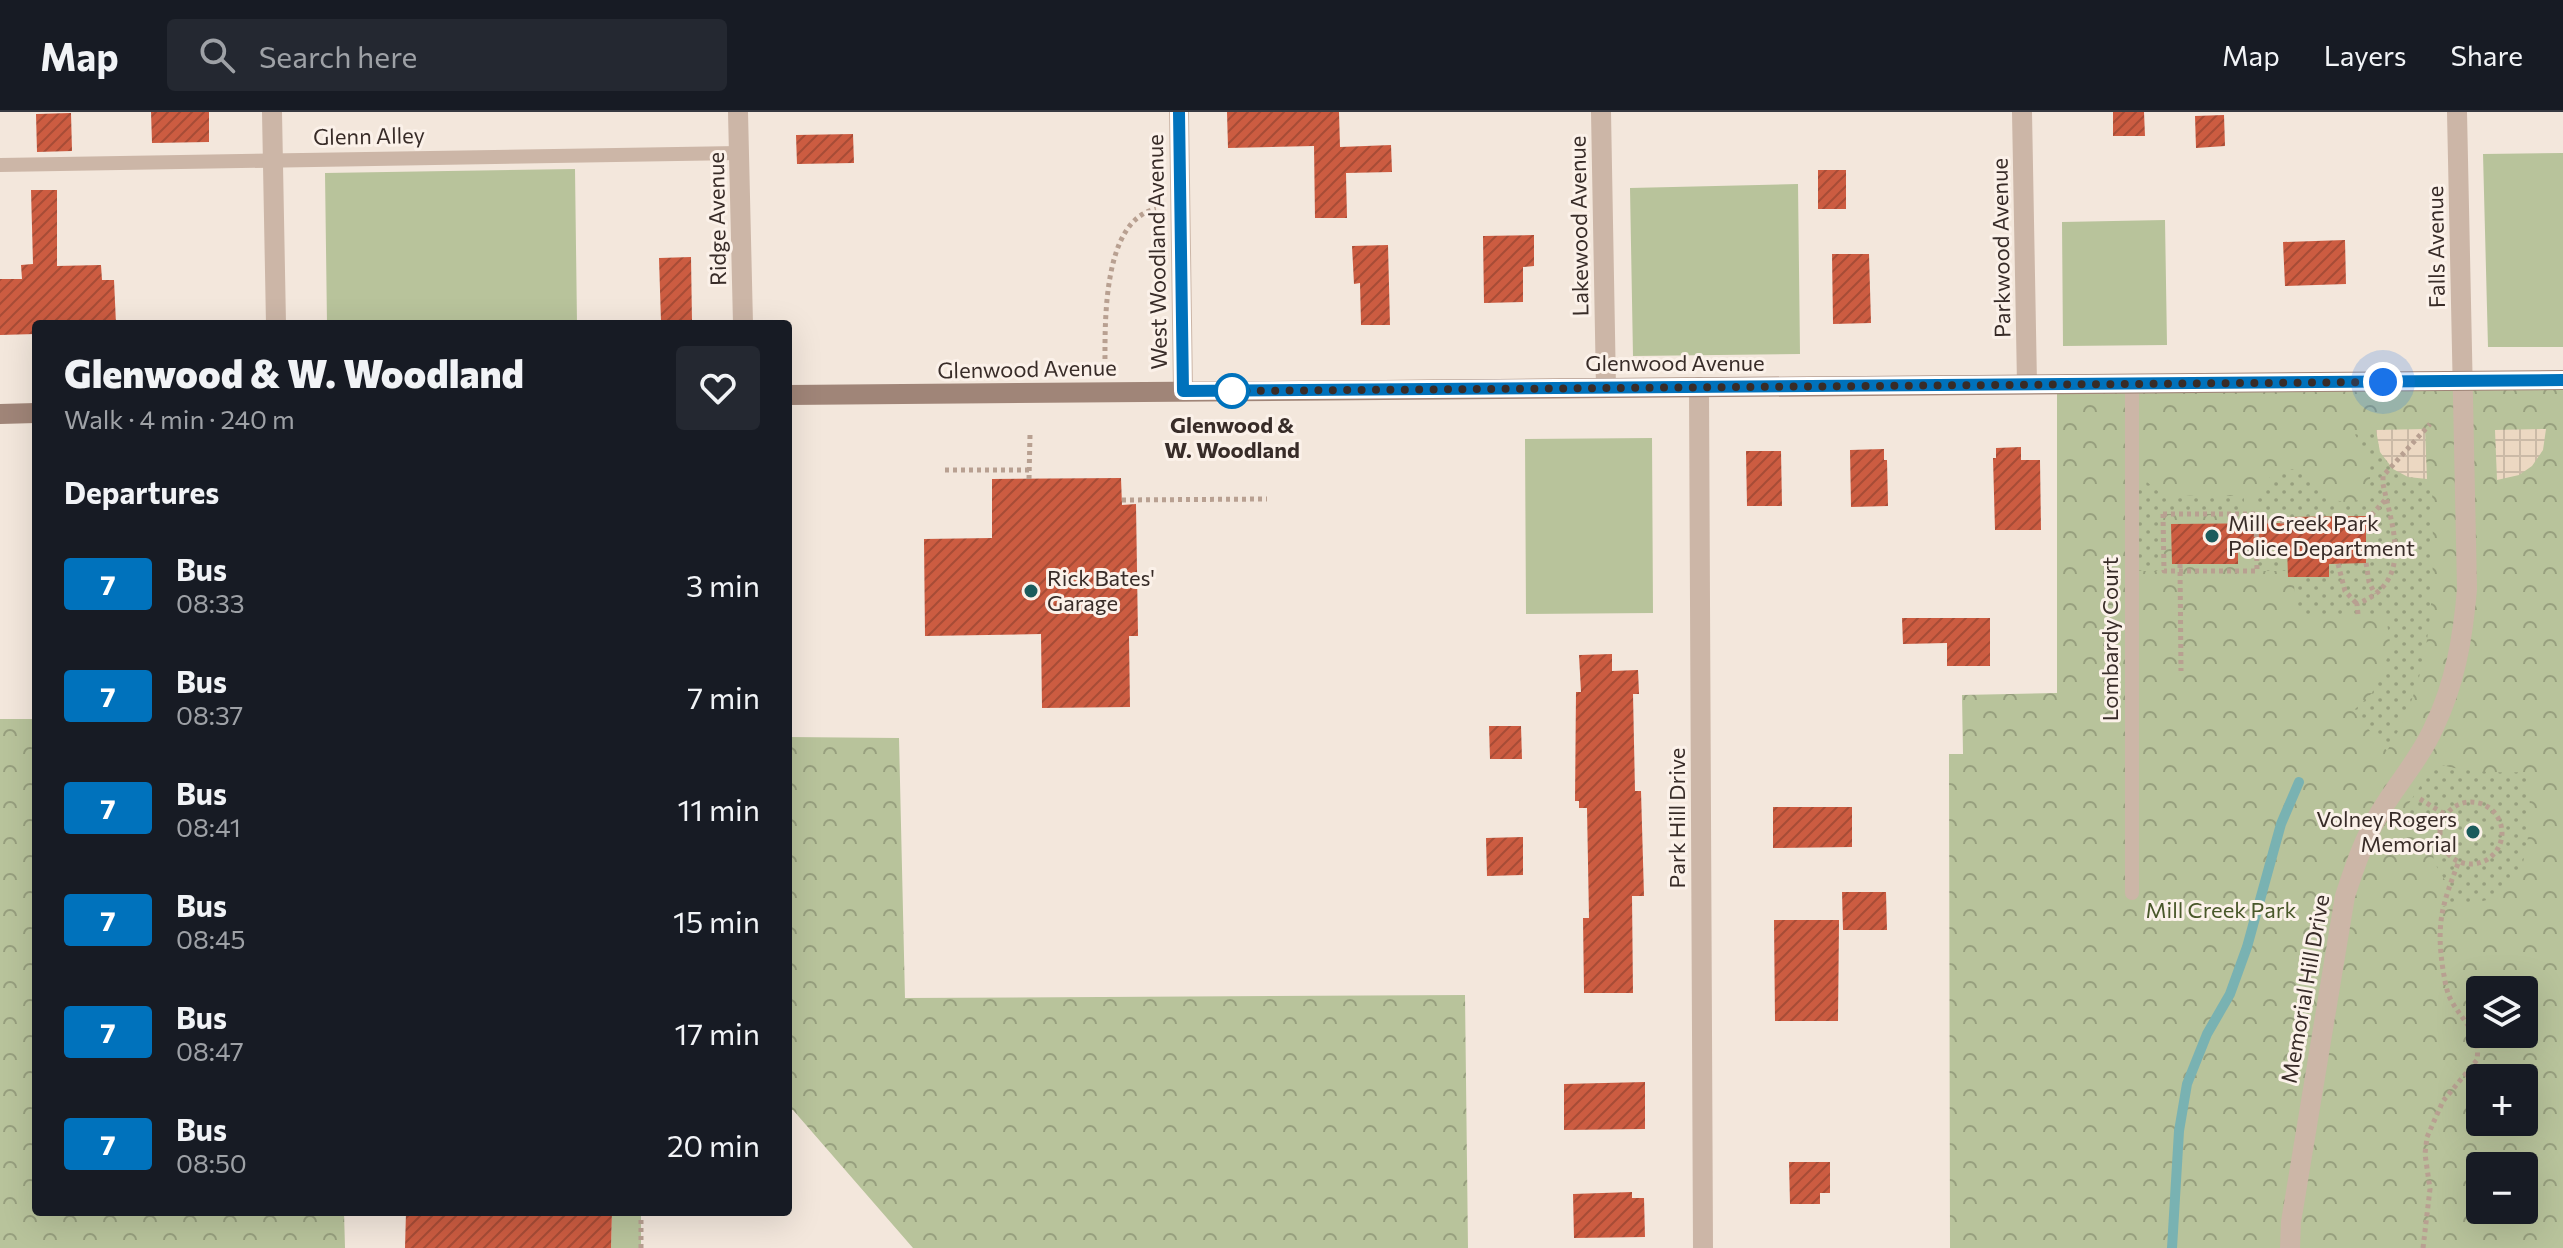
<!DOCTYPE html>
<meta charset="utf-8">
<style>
body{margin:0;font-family:Commissioner,sans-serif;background:#242831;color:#f1f3f6;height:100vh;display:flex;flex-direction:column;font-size:30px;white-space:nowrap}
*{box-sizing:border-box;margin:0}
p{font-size:26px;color:#9ea1a6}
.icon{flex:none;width:44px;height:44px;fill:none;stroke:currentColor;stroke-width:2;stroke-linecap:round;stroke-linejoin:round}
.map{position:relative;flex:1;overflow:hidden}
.details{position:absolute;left:32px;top:208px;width:760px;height:896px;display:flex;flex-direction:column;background:#171b24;border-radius:8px;box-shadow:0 8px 32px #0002}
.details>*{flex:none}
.badge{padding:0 16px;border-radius:6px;font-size:28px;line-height:52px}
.controls{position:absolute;left:2466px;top:864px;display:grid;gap:16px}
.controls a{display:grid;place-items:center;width:72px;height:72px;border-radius:8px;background:#171b24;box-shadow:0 8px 32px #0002;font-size:40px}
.you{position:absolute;width:40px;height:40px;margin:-20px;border:6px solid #fff;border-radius:50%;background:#1a73e8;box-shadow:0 0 0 12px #1a73e833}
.map>.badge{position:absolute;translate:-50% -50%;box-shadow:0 0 0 4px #fff}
h2{padding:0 32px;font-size:30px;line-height:72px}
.round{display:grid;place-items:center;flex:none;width:84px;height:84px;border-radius:8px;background:#242831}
.headline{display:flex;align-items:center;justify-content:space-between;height:136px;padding:0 32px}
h1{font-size:38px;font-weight:800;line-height:60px}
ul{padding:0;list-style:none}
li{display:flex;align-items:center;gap:24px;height:112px;padding:0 32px}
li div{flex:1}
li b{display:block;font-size:30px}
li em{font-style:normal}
li .badge{min-width:88px;font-weight:700;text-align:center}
header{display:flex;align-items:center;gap:48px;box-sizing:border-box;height:112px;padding:0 40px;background:#171b24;border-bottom:2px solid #363941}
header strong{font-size:38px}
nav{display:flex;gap:44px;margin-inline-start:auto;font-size:28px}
.search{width:560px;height:72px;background:#242831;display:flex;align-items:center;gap:20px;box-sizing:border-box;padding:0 28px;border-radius:8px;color:#9ea1a6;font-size:30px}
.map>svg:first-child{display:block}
</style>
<header>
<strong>Map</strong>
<div class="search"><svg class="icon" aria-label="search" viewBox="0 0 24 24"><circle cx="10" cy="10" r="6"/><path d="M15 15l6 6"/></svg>Search here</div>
<nav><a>Map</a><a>Layers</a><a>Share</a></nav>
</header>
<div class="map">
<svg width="2563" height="1136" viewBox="0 0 2563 1136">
<defs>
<pattern id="forest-crowns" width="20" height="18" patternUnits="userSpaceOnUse" patternTransform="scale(2)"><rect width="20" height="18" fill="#b8c39b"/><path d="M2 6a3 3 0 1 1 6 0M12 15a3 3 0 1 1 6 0" fill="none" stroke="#979f7e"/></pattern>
<pattern id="garden-dots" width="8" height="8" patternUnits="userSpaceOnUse" patternTransform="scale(2)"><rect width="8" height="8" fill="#b8c39b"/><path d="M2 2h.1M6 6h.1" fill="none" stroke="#979f7e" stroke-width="1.8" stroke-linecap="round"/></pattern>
<pattern id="plaza-grid" width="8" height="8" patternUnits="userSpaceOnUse" patternTransform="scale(2)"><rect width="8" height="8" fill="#ecd8c2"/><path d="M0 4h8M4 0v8" fill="none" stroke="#cbbaa7"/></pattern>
<pattern id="building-hatch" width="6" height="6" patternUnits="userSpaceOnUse" patternTransform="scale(2)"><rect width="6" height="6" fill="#cc5c41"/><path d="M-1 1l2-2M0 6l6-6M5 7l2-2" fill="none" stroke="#a74c36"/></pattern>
</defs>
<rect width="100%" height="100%" fill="#f3e7dc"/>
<!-- grass -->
<path fill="#b8c39b" d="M 2563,41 L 2563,235 L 2488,235 L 2483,42 Z
M 575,57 L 577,212 L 327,212 L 325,61 Z
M 1798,72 L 1800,242 L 1633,244 L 1630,76 Z
M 2165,108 L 2167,233 L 2063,234 L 2062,110 Z
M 1652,326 L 1653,501 L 1526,502 L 1525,327 Z
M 612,1100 L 641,1100 L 641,1136 L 611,1136 Z"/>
<!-- forest -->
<path fill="url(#forest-crowns)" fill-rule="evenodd" d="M 2563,268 L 2563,1136 L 1950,1136 L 1949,642 L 1963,642 L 1962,583 L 2057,581 L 2057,272 ZM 2480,878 L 2524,878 L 2524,922 L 2480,922 ZM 2480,966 L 2524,966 L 2524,1010 L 2480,1010 ZM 2480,1054 L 2524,1054 L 2524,1098 L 2480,1098 Z
M 0,607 L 36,607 L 36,1100 L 344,1100 L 345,1136 L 0,1136 Z
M 788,625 L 899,626 L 905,886 L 1465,883 L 1468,1136 L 913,1136 L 793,998 L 788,998 Z"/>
<!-- garden -->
<path fill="url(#garden-dots)" d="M 2376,318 C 2378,352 2399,367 2432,367 C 2433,463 2440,554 2387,639 L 2353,599 L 2372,581 L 2391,537 L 2387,511 L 2381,502 L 2295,503 L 2294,465 L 2329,465 L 2329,452 L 2365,404 L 2287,405 L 2288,459 L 2257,459 C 2257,428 2243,370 2282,359 C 2289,357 2299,356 2306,359 C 2313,363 2317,372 2322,378 C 2334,392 2351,393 2366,385 C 2376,354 2367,344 2353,319 Z
M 2132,369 L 2147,370 L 2163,383 L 2244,384 L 2244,402 L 2163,402 L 2164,459 L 2132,459 Z
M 2435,651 C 2467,661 2497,661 2529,660 C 2530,693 2534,762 2502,782 C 2484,792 2461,792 2442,795 L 2449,775 L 2434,750 L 2430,717 L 2404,699 Z"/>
<!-- plaza -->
<path fill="url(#plaza-grid)" d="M 2425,317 L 2427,367 L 2408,365 L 2393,357 L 2380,340 L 2376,318 Z
M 2546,317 L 2543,338 L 2532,354 L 2519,363 L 2497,368 L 2495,318 Z"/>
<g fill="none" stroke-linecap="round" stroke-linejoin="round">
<!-- stream -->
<path stroke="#79b2b2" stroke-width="10" d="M 2172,1136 L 2179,1019 L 2187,972 L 2207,922 L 2230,882 L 2247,835 L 2281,712 L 2299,670"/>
</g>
<!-- building -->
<path fill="url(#building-hatch)" d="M 151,0 L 209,0 L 209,30 L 152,31 Z
M 1227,0 L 1339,0 L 1340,35 L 1391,33 L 1392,60 L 1346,61 L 1347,106 L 1315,106 L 1314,34 L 1228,36 Z
M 2113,0 L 2144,0 L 2145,24 L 2113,24 Z
M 71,1 L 72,39 L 37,40 L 36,2 Z
M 2224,3 L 2225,34 L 2196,36 L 2195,4 Z
M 853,22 L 854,51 L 797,52 L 796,23 Z
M 1818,58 L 1846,58 L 1846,97 L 1818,97 Z
M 31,78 L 57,78 L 57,154 L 101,153 L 102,168 L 114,168 L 116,212 L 36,212 L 36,222 L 0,223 L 0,167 L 22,167 L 21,153 L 33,152 Z
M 1534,123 L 1534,154 L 1523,155 L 1523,190 L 1484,191 L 1483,124 Z
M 2345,128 L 2346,172 L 2285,174 L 2283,130 Z
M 1388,133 L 1390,213 L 1361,213 L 1360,171 L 1354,172 L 1352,134 Z
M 1832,142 L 1869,142 L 1871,211 L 1833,212 Z
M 691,145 L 692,210 L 661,210 L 659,146 Z
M 2021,335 L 2021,348 L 2040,348 L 2041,418 L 1995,418 L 1993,346 L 1996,346 L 1996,336 Z
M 1884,337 L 1884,348 L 1887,348 L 1888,394 L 1851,395 L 1850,338 Z
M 1746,339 L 1781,339 L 1782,394 L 1747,394 Z
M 1121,366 L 1122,393 L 1136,392 L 1138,524 L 1129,524 L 1130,595 L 1042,596 L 1041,522 L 925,524 L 924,427 L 992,426 L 992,367 Z
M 2366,404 L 2366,451 L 2329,452 L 2329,465 L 2288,465 L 2287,434 L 2238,435 L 2238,452 L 2172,452 L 2171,412 L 2287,411 L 2287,405 Z
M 1902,506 L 1990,506 L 1990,554 L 1947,554 L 1947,531 L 1903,532 Z
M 1612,542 L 1612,559 L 1638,558 L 1639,582 L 1633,582 L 1635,679 L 1641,679 L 1644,784 L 1632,784 L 1633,881 L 1584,881 L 1583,806 L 1589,806 L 1587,696 L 1579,696 L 1579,689 L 1575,689 L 1576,580 L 1581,580 L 1579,543 Z
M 1489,614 L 1521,614 L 1522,647 L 1490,647 Z
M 1773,695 L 1852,695 L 1852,735 L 1773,736 Z
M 1523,725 L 1523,763 L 1487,764 L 1486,726 Z
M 1842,780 L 1886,780 L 1887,818 L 1843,818 Z
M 1774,808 L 1839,808 L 1838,909 L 1775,909 Z
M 1645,970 L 1645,1017 L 1564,1018 L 1564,972 Z
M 1789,1050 L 1830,1050 L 1830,1081 L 1820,1081 L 1820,1092 L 1790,1092 Z
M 1632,1080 L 1632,1086 L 1644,1086 L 1645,1125 L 1574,1126 L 1573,1082 Z
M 406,1100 L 612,1100 L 611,1136 L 405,1136 Z"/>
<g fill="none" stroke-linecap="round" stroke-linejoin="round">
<!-- path -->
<path stroke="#b8a091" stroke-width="5" stroke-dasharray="4 4" stroke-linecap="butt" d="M 1105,255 C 1105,212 1102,108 1156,97
M 945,358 L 1029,358
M 1029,367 L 1030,323
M 1122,388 L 1267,387
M 2163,402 L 2256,402 L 2257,459 L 2164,459 Z
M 2256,409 L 2287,409
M 2366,409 L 2386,387
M 2366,451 L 2369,470 L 2375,482
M 2180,452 L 2181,559
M 2338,452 L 2345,479 L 2357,492
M 2358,502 L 2357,492 C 2415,469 2392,416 2383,372 L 2383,364 L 2430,312
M 2420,687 L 2446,703
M2440 721a31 31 0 1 1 62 0a31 31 0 1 1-62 0Z
M 641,1136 L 641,1100
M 2423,1136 L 2430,1077 L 2425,1042 L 2427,1025 L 2443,989 L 2477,948 C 2481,921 2462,909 2451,888 C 2446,879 2445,868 2443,858 C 2436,811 2442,793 2459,749"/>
<!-- service -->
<path stroke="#ccb6a7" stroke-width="14" d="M 0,53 L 739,41
M 2132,781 L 2132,273"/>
<!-- minor -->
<path stroke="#ccb6a7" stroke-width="20" d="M 272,0 L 276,212
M 738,0 L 743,212
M 1601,0 L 1606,276
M 2022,0 L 2027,272
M 1699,275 L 1703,1136
M 2290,1136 L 2291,1110 L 2345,784 C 2354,757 2363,729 2378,704 C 2395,674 2420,647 2434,615 C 2455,572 2463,525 2467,477 L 2457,0"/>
<!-- tertiary -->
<path stroke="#ccb6a7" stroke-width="20" d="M 1179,0 L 1183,279"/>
<!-- secondary -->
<path stroke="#a08578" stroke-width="20" d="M 788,283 L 2563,268
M 0,302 L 36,301"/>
</g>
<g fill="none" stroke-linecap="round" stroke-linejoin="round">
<defs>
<path id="line" d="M 1179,0 L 1183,279 L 2563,268"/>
</defs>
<!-- line casing -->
<use href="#line" stroke="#fff" stroke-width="18"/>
<!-- line -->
<use href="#line" stroke="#0072bc" stroke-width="12"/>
<!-- walk -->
<path stroke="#382c28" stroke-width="8" stroke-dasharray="0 14.4" d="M 1232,279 L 2383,270"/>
</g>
<!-- markers -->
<circle fill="#fff" stroke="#0072bc" stroke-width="4" cx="1232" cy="279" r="16"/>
<g fill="#1b5b5c" stroke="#fbf1e9" stroke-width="3">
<circle cx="2212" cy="424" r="8"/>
<circle cx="1031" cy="479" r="8"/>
<circle cx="2473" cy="720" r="8"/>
</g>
<g text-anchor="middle" stroke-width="6" stroke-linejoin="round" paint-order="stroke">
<!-- street labels -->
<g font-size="22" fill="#382c28" stroke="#fbf1e9">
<text transform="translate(369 24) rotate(-1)" y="8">Glenn Alley</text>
<text transform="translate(717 107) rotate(-91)" y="8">Ridge Avenue</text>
<text transform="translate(1579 114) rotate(-91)" y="8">Lakewood Avenue</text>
<text transform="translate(2436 135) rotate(-91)" y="8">Falls Avenue</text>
<text transform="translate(2001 136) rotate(-91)" y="8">Parkwood Avenue</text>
<text transform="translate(1157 140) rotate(-91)" y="8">West Woodland Avenue</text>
<text x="1675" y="259">Glenwood Avenue</text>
<text transform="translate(1027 257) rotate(-1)" y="8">Glenwood Avenue</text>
<text transform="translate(2110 527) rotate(-90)" y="8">Lombardy Court</text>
<text transform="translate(1677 706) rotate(-90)" y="8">Park Hill Drive</text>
<text transform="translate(2305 877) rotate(-80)" y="8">Memorial Hill Drive</text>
</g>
<!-- stop labels -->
<g font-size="22" font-weight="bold" fill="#382c28" stroke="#fbf1e9">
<text x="1232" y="321">Glenwood &amp;<tspan x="1232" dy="25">W. Woodland</tspan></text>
</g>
<!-- poi labels -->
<g font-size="22" fill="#382c28" stroke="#fbf1e9" text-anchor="start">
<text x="2228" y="419">Mill Creek Park<tspan x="2228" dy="25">Police Department</tspan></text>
<text x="1047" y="474">Rick Bates'<tspan x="1047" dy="25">Garage</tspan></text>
<text x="2457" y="715" text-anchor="end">Volney Rogers<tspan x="2457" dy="25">Memorial</tspan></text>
</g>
<!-- park labels -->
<g font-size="22" fill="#49582a" stroke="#fbf1e9">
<text x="2221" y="806">Mill Creek Park</text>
</g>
</g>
</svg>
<div class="controls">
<a><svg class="icon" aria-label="layers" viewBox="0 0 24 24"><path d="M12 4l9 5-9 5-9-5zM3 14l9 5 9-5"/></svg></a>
<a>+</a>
<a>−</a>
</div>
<div class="you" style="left:2383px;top:270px"></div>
<section class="details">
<div class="headline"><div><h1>Glenwood &amp; W. Woodland</h1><p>Walk · 4 min · 240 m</p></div><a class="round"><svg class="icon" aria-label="heart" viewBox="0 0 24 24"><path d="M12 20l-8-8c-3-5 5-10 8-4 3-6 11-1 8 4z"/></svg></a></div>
<h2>Departures</h2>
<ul>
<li><span class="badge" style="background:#0072bc;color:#fff">7</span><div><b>Bus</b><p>08:33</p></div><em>3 min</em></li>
<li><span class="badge" style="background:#0072bc;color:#fff">7</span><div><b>Bus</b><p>08:37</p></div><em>7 min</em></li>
<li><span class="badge" style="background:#0072bc;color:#fff">7</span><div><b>Bus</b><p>08:41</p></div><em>11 min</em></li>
<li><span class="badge" style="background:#0072bc;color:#fff">7</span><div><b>Bus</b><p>08:45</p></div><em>15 min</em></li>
<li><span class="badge" style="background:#0072bc;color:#fff">7</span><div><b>Bus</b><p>08:47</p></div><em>17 min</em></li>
<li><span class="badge" style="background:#0072bc;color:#fff">7</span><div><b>Bus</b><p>08:50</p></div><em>20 min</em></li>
</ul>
</section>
</div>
